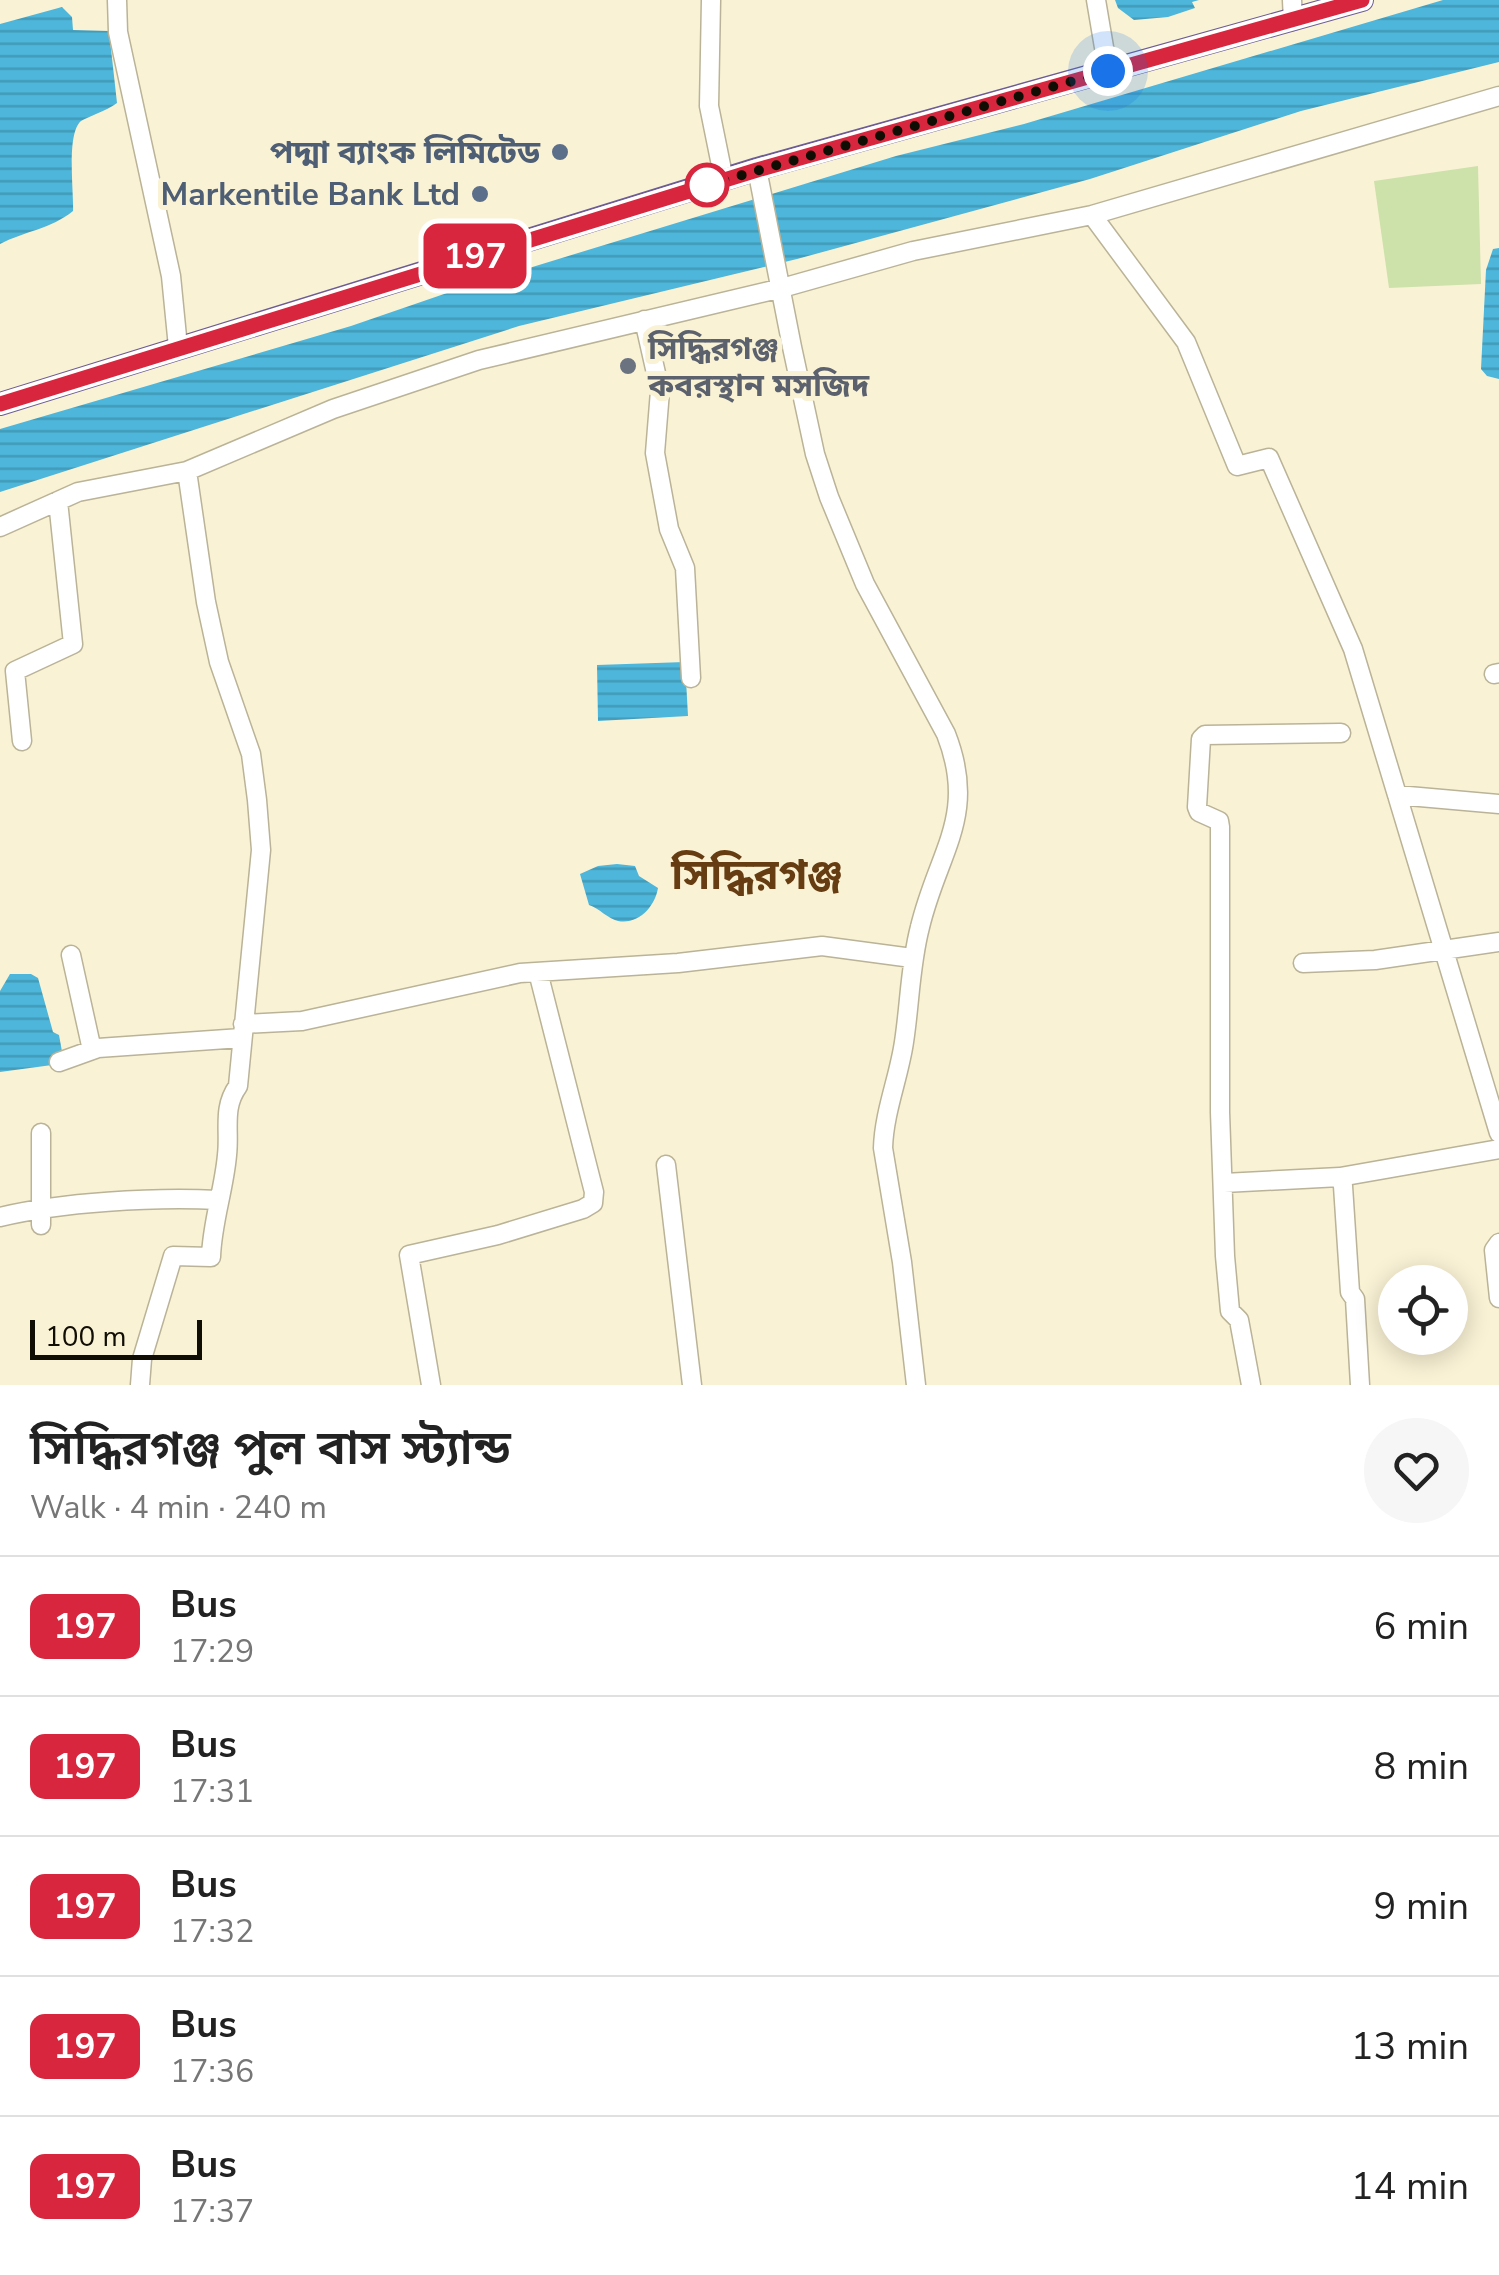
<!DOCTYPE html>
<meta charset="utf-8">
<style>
body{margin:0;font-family:"Nunito Sans","Noto Sans Bengali",sans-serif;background:#f6f6f6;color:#222;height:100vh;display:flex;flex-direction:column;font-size:38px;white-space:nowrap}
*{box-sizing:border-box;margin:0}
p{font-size:32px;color:#767676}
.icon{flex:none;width:55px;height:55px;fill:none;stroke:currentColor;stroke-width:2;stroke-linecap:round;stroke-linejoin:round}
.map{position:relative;height:1385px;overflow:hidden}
.details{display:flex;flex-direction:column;background:#fff;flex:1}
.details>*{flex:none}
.badge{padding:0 20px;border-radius:15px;font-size:35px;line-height:65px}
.controls{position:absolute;left:1378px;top:1265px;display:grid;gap:20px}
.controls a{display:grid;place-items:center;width:90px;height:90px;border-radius:50%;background:#fff;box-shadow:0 5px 25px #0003;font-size:50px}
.scale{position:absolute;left:30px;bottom:25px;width:172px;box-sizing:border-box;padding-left:10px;border:5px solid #100d04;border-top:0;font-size:28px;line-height:35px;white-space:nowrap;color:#100d04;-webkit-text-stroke:8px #faf2d5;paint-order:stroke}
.you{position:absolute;width:50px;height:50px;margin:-25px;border:8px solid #fff;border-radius:50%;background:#1a73e8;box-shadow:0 0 0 15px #1a73e833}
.map>.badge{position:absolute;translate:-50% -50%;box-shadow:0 0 0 5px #fff}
.round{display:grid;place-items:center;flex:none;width:105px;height:105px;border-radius:52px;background:#f6f6f6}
.head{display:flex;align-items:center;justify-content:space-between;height:170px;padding:0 30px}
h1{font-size:48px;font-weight:600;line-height:75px}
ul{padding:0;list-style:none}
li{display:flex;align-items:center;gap:30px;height:140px;padding:0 30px;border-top:2px solid #e0e0e0}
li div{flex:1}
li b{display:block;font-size:38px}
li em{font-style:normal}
li .badge{min-width:110px;font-weight:700;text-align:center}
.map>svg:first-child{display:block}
</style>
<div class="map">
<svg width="1499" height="1385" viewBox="0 0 1499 1385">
<defs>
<pattern id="water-rules" width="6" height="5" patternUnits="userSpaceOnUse" patternTransform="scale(2.5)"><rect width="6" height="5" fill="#4db6da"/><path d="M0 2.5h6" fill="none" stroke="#429bb9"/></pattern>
</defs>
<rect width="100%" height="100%" fill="#faf2d5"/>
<!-- green -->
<path fill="#cde1aa" d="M 1478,166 L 1481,284 L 1389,288 L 1374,181 Z"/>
<!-- water -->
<path fill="url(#water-rules)" d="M 1115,0 L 1199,0 L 1192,2 L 1195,8 L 1168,17 L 1134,20 L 1118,8 Z
M 1443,0 L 1499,0 L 1499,62 L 1301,111 L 1090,179 L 797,259 L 519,326 L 0,492 L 0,429 L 351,326 L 447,293 L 896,156 L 1024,124 Z
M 62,7 L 72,17 L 73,30 L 109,31 L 117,103 C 106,111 87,117 81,121 C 66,134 74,191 73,211 C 51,229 25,231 0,244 L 0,24 Z
M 1499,248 L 1499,379 L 1487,376 L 1481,369 L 1486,270 L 1493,249 Z
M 685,662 L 688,716 L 598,721 L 597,665 Z
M 617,864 L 635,866 L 639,876 L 658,888 C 655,906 639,925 618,921 C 608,919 599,908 589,905 L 580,874 L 598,866 Z
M 10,974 L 31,974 L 38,978 L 53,1032 L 59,1035 L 63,1057 L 52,1065 L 0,1072 L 0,991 Z"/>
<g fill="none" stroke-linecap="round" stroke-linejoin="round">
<defs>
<path id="minor" d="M 117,0 L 118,32 L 171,276 L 178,347
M 711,0 L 709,106 L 724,180
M 1096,0 L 1108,71
M 1292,0 L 1293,21
M 757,169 L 792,347 L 815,454 L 829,497 L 865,584 L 946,734 C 978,816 938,851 920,927 C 910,965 910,1003 904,1042 C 899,1077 884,1112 883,1148 L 902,1262 L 916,1385
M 1092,215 L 1186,342 L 1237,466 L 1269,458 L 1353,649 L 1499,1133
M 644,320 L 660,391 L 655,453 L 669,529 L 685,568 L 691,678
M 0,527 L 78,492 L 187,471 L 333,409 L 479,360 L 782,288 L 913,251 L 1092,215 L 1499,96
M 1494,674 L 1499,673
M 22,741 L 15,671 L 73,644 L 58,501
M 1397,795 L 1499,804
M 71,955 L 92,1050
M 1303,963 L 1375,960 L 1499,942
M 243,1024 L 302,1021 L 520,973 L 678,963 L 822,946 L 912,958
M 59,1062 L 98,1048 L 241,1038
M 666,1165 L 692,1385
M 1340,1177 L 1499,1149
M 1224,1183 L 1340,1177 L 1343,1186 L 1350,1292 L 1355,1299 L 1360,1385
M 0,1217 C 62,1202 153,1197 218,1200
M 41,1225 L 41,1133
M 1499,1243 L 1494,1250 L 1499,1298
M 140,1385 L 142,1359 L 173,1256 L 211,1257 C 212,1222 224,1190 227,1155 C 230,1130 222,1108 238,1086 L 261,850 L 257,800 L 251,754 L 219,662 L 206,602 L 187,471
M 431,1385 L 409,1255 L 498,1235 L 583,1209 L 593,1203 L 594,1192 L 538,972
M 1251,1385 L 1239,1320 L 1230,1311 L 1225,1256 L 1220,1112 L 1220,827 L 1219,821 L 1199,812 L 1197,807 L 1201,739 L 1205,735 L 1341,733"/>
<path id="major" d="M 0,404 L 757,169 L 1362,0"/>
</defs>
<!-- minor casing -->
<use href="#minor" stroke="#bab397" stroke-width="21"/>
<!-- major casing -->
<use href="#major" stroke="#6c5c94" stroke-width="24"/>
<!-- minor -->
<use href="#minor" stroke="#fff" stroke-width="18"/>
<!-- major -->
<use href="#major" stroke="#c5b7ee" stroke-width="20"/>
</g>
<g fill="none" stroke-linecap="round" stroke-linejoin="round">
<defs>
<path id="line" d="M 0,404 L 757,170 L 1362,0"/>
</defs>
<!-- line casing -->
<use href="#line" stroke="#fff" stroke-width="22"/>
<!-- line -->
<use href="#line" stroke="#d7263d" stroke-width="15"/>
<!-- walk -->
<path stroke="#100d04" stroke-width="10" stroke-dasharray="0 18" d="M 707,185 L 1108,71"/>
</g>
<!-- markers -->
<g fill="#5c6f8a" stroke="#faf2d5" stroke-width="4">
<circle cx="560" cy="152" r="10"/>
<circle cx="480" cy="194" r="10"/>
</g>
<circle fill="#fff" stroke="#d7263d" stroke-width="5" cx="707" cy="185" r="20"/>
<circle fill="#6b7280" stroke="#faf2d5" stroke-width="4" cx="628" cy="366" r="10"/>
<g text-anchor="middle" stroke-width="10" stroke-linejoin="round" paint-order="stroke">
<!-- service labels -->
<g font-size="32" font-weight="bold" fill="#4e5e75" stroke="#faf2d5" text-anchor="end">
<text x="540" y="163">পদ্মা ব্যাংক লিমিটেড</text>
<text x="460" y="205">Markentile Bank Ltd</text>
</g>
<!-- worship labels -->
<g font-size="32" font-weight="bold" fill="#5b616d" stroke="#faf2d5" text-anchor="start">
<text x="648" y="359">সিদ্ধিরগঞ্জ<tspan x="648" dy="37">কবরস্থান মসজিদ</tspan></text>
</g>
<!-- district labels -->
<g font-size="42" font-weight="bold" fill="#663d12" stroke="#faf2d5">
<text x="757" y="889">সিদ্ধিরগঞ্জ</text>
</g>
</g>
</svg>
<div class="controls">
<a><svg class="icon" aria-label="locate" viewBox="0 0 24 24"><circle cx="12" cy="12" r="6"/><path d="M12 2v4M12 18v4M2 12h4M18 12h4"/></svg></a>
</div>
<div class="scale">100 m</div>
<div class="you" style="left:1108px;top:71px"></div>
<b class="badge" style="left:475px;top:256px;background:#d7263d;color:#fff">197</b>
</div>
<section class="details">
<div class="head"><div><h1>সিদ্ধিরগঞ্জ পুল বাস স্ট্যান্ড</h1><p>Walk · 4 min · 240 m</p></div><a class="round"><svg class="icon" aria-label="heart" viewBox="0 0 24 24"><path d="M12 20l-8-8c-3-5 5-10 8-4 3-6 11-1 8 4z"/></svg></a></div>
<ul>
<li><span class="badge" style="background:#d7263d;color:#fff">197</span><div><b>Bus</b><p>17:29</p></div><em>6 min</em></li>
<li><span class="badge" style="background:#d7263d;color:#fff">197</span><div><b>Bus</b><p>17:31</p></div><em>8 min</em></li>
<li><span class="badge" style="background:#d7263d;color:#fff">197</span><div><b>Bus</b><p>17:32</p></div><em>9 min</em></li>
<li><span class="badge" style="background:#d7263d;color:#fff">197</span><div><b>Bus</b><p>17:36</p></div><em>13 min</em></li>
<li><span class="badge" style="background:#d7263d;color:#fff">197</span><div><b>Bus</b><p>17:37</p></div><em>14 min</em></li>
</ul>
</section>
